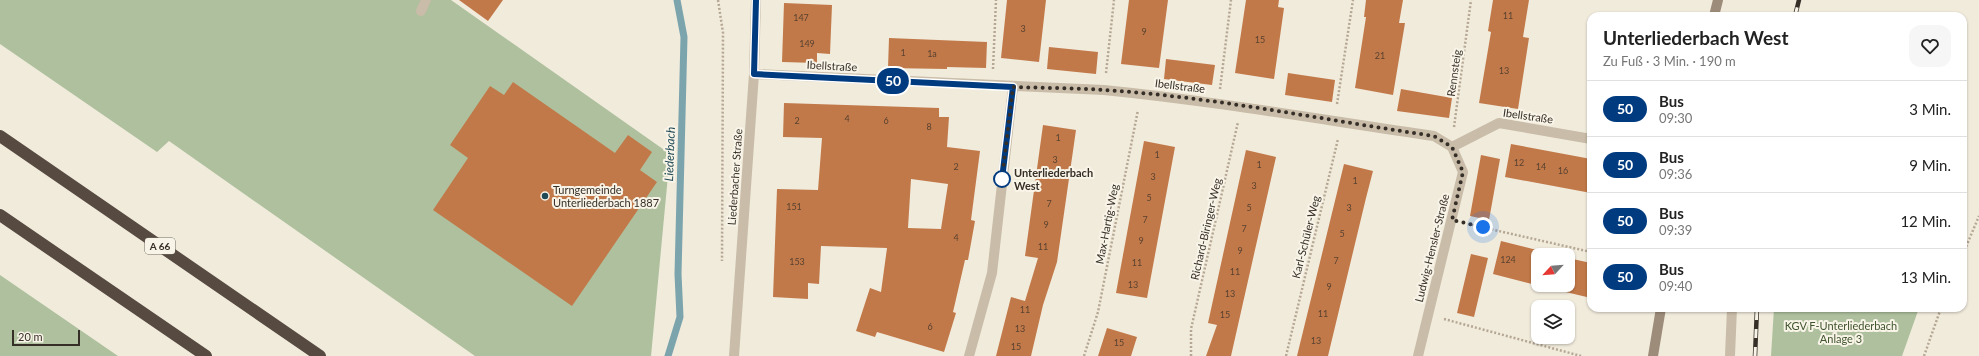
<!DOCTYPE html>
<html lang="de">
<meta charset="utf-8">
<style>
body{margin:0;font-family:Lato,sans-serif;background:#f6f6f6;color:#222;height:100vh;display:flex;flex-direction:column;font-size:15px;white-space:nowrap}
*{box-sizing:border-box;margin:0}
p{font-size:13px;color:#767676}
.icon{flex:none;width:22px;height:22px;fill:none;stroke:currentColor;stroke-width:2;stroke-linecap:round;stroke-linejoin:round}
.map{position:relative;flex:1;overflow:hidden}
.drawer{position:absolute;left:1587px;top:12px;width:380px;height:300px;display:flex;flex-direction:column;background:#fff;border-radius:12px;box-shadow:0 1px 3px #0004}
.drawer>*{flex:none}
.badge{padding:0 8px;border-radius:13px;font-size:14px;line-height:26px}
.needle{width:26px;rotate:244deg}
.controls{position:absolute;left:1531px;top:248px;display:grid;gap:8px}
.controls a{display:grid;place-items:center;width:44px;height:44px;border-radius:8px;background:#fff;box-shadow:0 1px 3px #0004;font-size:20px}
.scale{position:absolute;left:12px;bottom:10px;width:68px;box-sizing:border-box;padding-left:4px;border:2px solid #362f28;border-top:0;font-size:11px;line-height:14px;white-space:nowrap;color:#362f28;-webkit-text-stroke:3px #f9f4e8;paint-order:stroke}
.you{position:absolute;width:20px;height:20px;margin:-10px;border:3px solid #fff;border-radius:50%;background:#1a73e8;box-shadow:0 0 0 6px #1a73e833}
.map>.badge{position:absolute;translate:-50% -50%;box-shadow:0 0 0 2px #fff}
.round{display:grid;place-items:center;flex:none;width:42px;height:42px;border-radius:12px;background:#f6f6f6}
.headline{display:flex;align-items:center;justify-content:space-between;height:68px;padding:0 16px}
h1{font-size:19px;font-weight:700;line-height:30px}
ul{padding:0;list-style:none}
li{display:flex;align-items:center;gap:12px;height:56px;padding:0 16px;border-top:1px solid #e0e0e0}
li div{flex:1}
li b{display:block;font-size:15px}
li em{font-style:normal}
li .badge{min-width:44px;font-weight:700;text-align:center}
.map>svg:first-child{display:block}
</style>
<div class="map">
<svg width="1979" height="356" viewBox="0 0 1979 356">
<rect width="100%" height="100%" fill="#f1ebdc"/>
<!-- green -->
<path fill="#aec09d" d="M 0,0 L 451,0 L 670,154 L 651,356 L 475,356 L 169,141 L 157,152 L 0,44 Z
M 0,275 L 118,356 L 0,356 Z
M 1774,308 L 1919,308 L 1902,356 L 1771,356 Z"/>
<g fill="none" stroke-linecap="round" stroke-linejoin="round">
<!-- stream -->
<path stroke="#7ca4ad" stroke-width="7" d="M 668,356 L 680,317 L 678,274 L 684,37 L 677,0"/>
</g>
<!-- building -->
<path fill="#c27949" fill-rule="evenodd" d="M 459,0 L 503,0 L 488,21 Z
M 1007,0 L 1046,0 L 1039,62 L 1001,58 Z
M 1129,0 L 1168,0 L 1159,68 L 1121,64 Z
M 1246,0 L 1279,0 L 1278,7 L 1284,8 L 1274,79 L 1235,73 Z
M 1366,0 L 1403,0 L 1399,23 L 1405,23 L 1393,95 L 1355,88 L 1366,17 L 1364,17 Z
M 1493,0 L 1529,0 L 1523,37 L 1529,38 L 1518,109 L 1479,103 L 1491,32 L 1488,31 Z
M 784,3 L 832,5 L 830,54 L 817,53 L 817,63 L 782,62 Z
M 889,38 L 987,42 L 986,68 L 947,67 L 947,69 L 888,68 Z
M 1049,47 L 1098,52 L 1096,74 L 1047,69 Z
M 1166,59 L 1215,65 L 1212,85 L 1164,79 Z
M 1288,73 L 1335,80 L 1332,102 L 1285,95 Z
M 513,82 L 615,153 L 628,135 L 652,152 L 640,170 L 657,182 L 572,306 L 433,210 L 468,158 L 450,145 L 490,86 L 504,95 Z
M 1401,89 L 1452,98 L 1449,118 L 1397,111 Z
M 784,103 L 939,108 L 939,117 L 949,117 L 947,147 L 980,151 L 971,220 L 975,221 L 968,260 L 965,260 L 953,312 L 956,313 L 944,352 L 877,332 L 875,337 L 856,331 L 870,288 L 881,292 L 887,248 L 821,246 L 819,284 L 808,283 L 808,299 L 773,297 L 777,189 L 818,190 L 822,138 L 783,137 ZM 911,179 L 948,184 L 941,229 L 908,228 Z
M 1043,125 L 1076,130 L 1057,262 L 1043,305 L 1031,356 L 996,356 L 1011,297 L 1025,301 L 1038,258 L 1025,256 Z
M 1144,141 L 1175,147 L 1147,298 L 1116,293 Z
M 1511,144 L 1591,159 L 1591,193 L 1505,177 Z
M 1246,150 L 1276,157 L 1231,356 L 1206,356 L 1217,325 L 1208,323 Z
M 1481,155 L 1500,159 L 1489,220 L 1470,216 Z
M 1344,164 L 1373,171 L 1366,198 L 1328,356 L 1297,356 Z
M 1501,241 L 1557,255 L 1538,255 L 1538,285 L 1568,285 L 1568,258 L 1591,263 L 1591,298 L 1536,285 L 1493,274 Z
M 1471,254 L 1488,258 L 1474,317 L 1457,313 Z
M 1107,328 L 1137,337 L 1131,356 L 1098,356 Z"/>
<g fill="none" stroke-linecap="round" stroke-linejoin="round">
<!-- path -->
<path stroke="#b5a793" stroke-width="2.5" stroke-dasharray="2 2" stroke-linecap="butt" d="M 718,0 L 723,33 L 722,261
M 993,69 L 996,0
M 1106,73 L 1114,0
M 1220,89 L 1231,0
M 1337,104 L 1353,0
M 1454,127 L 1471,0
M 1468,224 L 1591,252
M 1963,254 L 1979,216
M 1444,319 L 1581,356
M 1084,356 L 1098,312 L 1138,110
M 1191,356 L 1191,329 L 1238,122
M 1286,356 L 1338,139
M 1924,356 L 1941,308"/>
<!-- service -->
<path stroke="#c9bca8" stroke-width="10" d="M 1730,356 L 1732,308"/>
<!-- minor -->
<path stroke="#c9bca8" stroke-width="10" d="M 421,11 L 426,0
M 754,74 L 1104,90 C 1214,101 1324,120 1434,136 L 1452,147
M 1452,147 L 1499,123 L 1591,139
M 734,356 L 754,74 L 756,0
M 969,356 L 992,273 L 1013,87
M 1418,356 L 1463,172 L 1452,147"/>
<!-- secondary -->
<path stroke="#9d8c7a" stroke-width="10" d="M 1714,16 L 1718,0
M 1653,356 L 1661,308"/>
<!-- motorway -->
<path stroke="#574a40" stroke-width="12" d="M 0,136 L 320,356
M 0,215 L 206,356"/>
<defs>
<path id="rail" d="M 1795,16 L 1799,0
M 1755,356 L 1757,308"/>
</defs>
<!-- rail casing -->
<use href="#rail" stroke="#362f28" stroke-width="4.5"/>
<!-- rail -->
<use href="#rail" stroke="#f9f4e8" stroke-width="3" stroke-dasharray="9" stroke-linecap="butt"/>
</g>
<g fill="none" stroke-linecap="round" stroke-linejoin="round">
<defs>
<path id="line" d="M 756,0 L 754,74 L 1013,87 L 1002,179"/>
</defs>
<!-- line casing -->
<use href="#line" stroke="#fff" stroke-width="9"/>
<!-- line -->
<use href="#line" stroke="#003b80" stroke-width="6"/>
<!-- walk -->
<path stroke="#362f28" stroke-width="4" stroke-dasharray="0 7.2" d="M 1002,179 L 1013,87 C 1043,88 1074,88 1104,90 C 1214,97 1324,120 1434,136 L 1452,147 L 1463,172 L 1452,220 L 1483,227"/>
</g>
<!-- markers -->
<circle fill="#fff" stroke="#003b80" stroke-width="2" cx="1002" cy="179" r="8"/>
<circle fill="#1f4a56" stroke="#f9f4e8" stroke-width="1.5" cx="545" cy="196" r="4"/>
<g text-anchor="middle" stroke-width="4" stroke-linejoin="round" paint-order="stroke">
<!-- number labels -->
<g font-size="9" fill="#594230">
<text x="1508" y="19">11</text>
<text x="801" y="21">147</text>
<text x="1023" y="32">3</text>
<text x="1144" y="35">9</text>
<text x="1260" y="43">15</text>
<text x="807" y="47">149</text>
<text x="903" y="56">1</text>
<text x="932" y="57">1a</text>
<text x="1380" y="59">21</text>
<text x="1504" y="74">13</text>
<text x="847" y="122">4</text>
<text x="797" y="124">2</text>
<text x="886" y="124">6</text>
<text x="929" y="130">8</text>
<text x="1058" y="141">1</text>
<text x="1157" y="158">1</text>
<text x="1055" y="163">3</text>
<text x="1519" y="166">12</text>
<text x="1259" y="168">1</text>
<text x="956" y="170">2</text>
<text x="1541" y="170">14</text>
<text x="1563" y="174">16</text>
<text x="1153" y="180">3</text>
<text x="1355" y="184">1</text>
<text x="1254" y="189">3</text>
<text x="1149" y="201">5</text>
<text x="1049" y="207">7</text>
<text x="794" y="210">151</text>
<text x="1249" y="211">5</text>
<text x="1349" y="211">3</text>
<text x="1145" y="223">7</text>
<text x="1046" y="228">9</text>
<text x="1244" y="232">7</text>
<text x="1342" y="237">5</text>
<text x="956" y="241">4</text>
<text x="1141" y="244">9</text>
<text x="1043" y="250">11</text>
<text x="1240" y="254">9</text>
<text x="1508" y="263">124</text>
<text x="1336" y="264">7</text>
<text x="797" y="265">153</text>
<text x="1137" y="266">11</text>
<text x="1235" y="275">11</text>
<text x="1133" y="288">13</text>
<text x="1329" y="290">9</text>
<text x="1230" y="297">13</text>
<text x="1025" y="313">11</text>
<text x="1323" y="317">11</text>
<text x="1225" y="318">15</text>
<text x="930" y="330">6</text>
<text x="1020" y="332">13</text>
<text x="1316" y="344">13</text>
<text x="1119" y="346">15</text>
<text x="1016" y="350">15</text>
</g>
<!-- shield labels -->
<rect fill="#f9f4e8" stroke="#706a62" stroke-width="1" x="145" y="238" width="30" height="16" rx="3"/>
<g font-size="10" font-weight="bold" fill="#362f28">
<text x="160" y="250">A 66</text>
</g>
<!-- street labels -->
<g font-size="11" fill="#362f28" stroke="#f9f4e8">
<text transform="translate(832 66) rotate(3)" y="4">Ibellstraße</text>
<text transform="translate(1454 73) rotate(-82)" y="4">Rennsteig</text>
<text transform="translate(1180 86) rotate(7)" y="4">Ibellstraße</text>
<text transform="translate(1528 116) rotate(8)" y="4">Ibellstraße</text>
<text transform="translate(735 177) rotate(-86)" y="4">Liederbacher Straße</text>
<text transform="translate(1107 224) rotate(-79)" y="4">Max-Hartig-Weg</text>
<text transform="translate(1206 229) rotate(-77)" y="4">Richard-Biringer-Weg</text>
<text transform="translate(1306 237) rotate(-76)" y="4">Karl-Schüler-Weg</text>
<text transform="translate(1432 248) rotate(-76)" y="4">Ludwig-Hensler-Straße</text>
</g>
<!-- stop labels -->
<g font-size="11" font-weight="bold" fill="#362f28" stroke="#f9f4e8" text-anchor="start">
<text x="1014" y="177">Unterliederbach<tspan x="1014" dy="13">West</tspan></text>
</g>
<!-- poi labels -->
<g font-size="11" fill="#362f28" stroke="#f9f4e8" text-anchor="start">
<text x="553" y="194">Turngemeinde<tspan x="553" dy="13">Unterliederbach 1887</tspan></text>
</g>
<!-- park labels -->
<g font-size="11" fill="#3f542d" stroke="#f9f4e8">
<text x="1841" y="330">KGV F-Unterliederbach<tspan x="1841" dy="13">Anlage 3</tspan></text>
</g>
<!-- water labels -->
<g font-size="12" font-style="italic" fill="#1f4a56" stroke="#f9f4e8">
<text transform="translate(670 154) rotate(-88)" y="4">Liederbach</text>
</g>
</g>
</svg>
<div class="controls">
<a><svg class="needle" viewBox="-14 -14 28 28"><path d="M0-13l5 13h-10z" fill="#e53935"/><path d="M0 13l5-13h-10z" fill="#767676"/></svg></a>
<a><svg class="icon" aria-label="layers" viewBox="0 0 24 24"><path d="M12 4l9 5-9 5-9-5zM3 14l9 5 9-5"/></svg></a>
</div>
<div class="scale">20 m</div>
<div class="you" style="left:1483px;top:227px"></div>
<b class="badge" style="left:893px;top:81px;background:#003b80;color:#fff">50</b>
<section class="drawer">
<div class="headline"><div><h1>Unterliederbach West</h1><p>Zu Fuß · 3 Min. · 190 m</p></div><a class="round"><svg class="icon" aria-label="heart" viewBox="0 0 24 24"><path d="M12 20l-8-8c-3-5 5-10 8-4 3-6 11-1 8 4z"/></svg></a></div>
<ul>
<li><span class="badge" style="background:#003b80;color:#fff">50</span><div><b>Bus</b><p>09:30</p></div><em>3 Min.</em></li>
<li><span class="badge" style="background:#003b80;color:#fff">50</span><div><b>Bus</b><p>09:36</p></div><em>9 Min.</em></li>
<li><span class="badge" style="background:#003b80;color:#fff">50</span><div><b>Bus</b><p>09:39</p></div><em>12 Min.</em></li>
<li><span class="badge" style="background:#003b80;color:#fff">50</span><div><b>Bus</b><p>09:40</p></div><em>13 Min.</em></li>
</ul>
</section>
</div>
